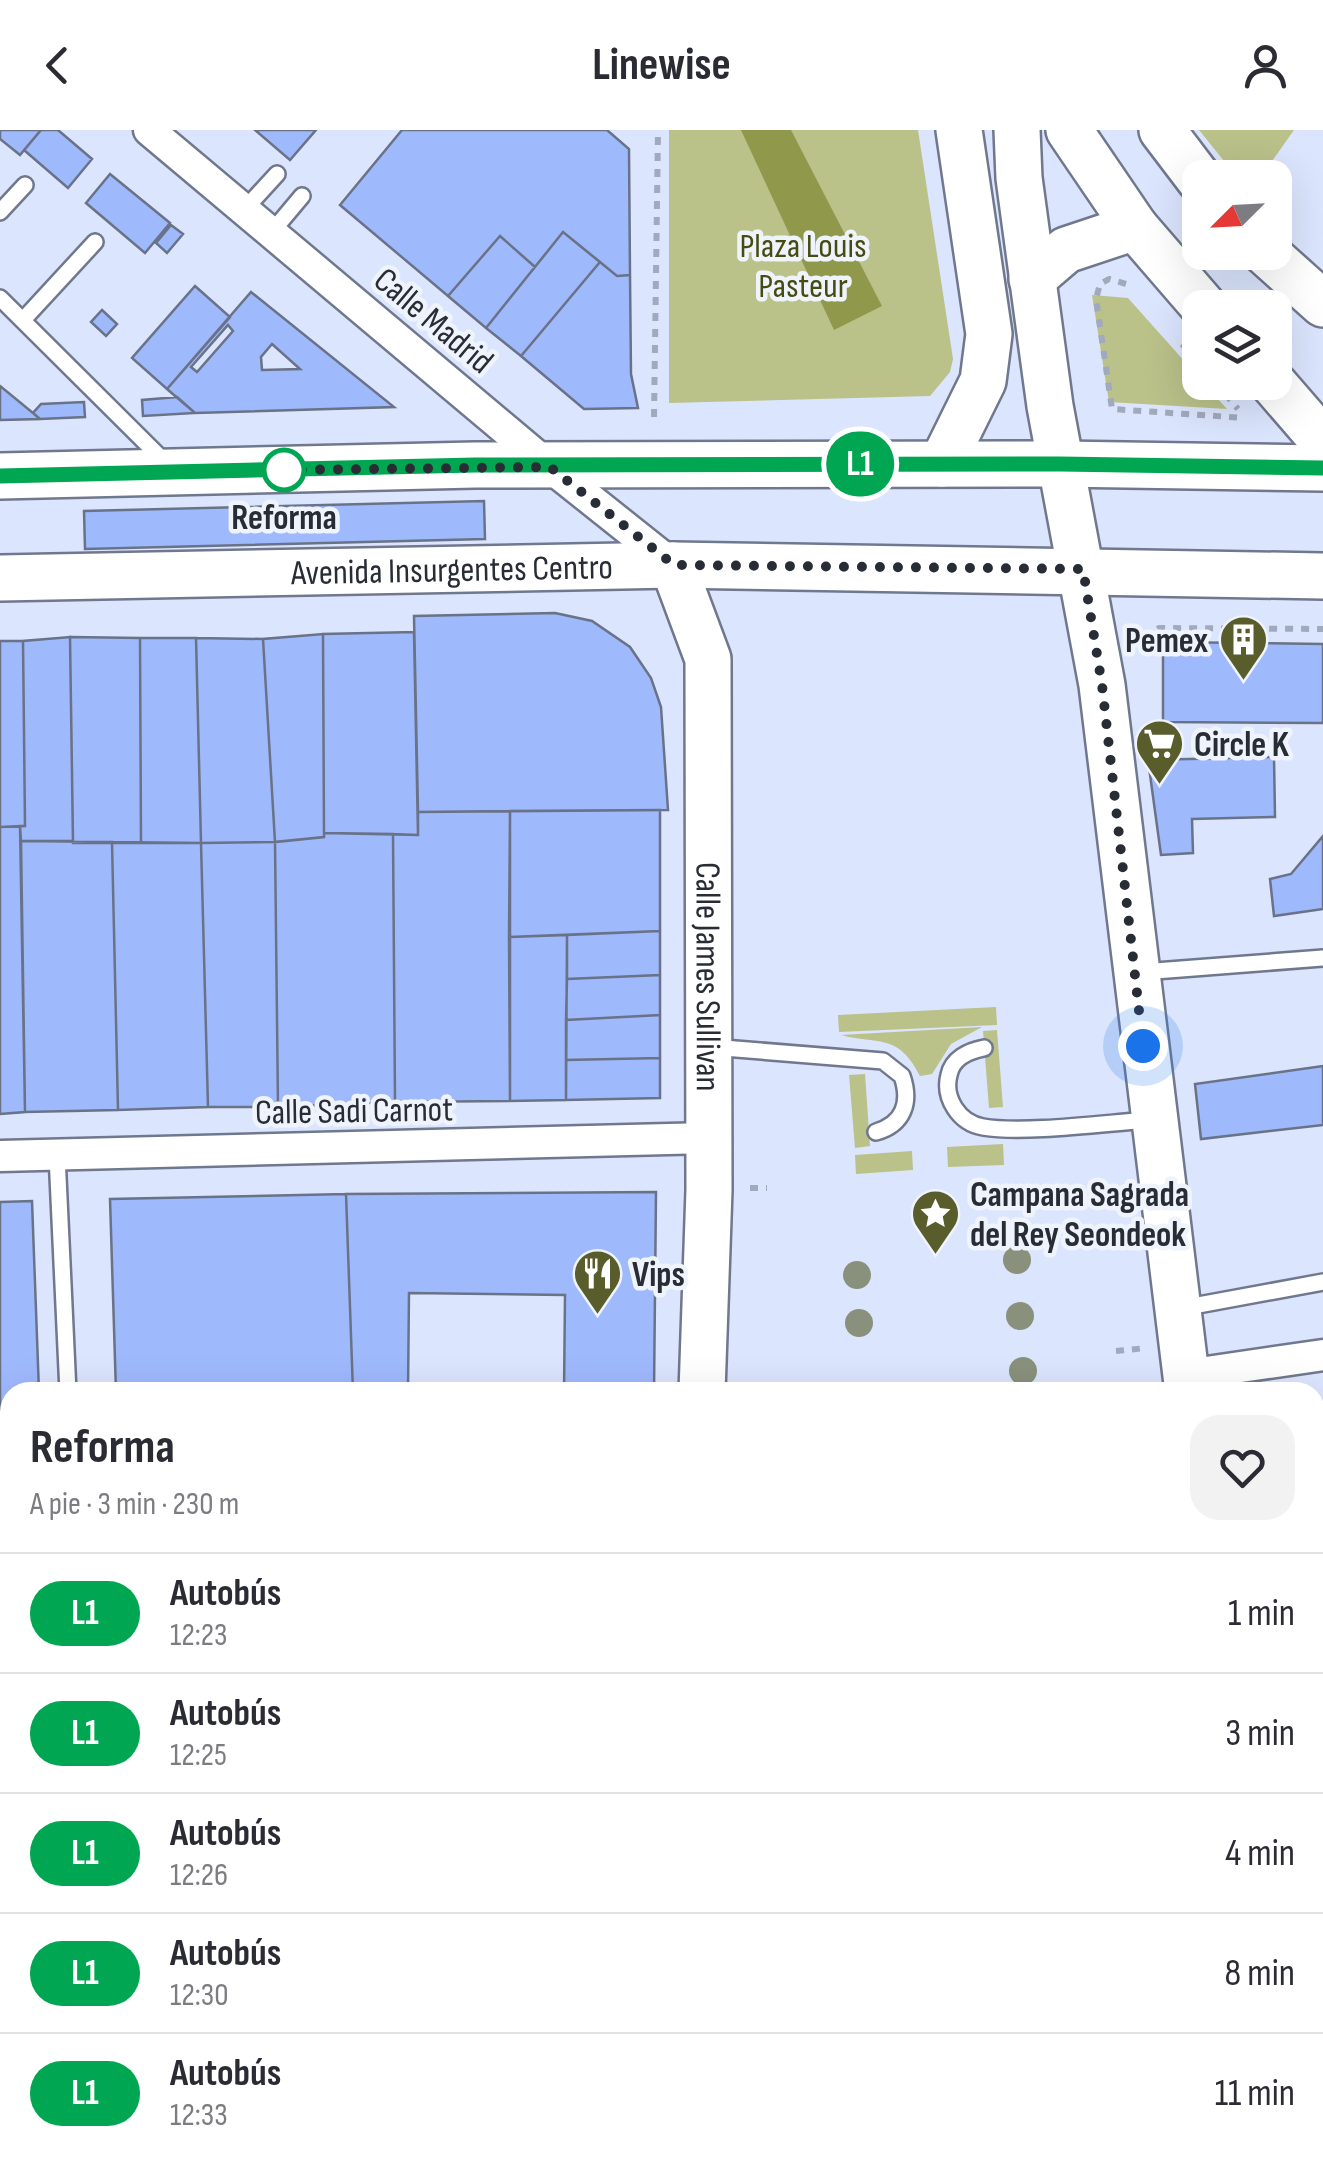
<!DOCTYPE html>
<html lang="es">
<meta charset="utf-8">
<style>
body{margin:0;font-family:"Sofia Sans Condensed",sans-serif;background:#f2f2f3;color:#2b2b33;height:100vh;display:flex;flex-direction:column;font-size:38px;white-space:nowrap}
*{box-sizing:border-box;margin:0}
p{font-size:32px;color:#7c7c81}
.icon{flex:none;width:55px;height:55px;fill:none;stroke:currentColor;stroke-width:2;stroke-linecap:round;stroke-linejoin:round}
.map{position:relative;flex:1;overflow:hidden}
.sheet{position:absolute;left:0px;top:1252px;width:1325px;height:792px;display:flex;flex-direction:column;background:#fff;border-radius:30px 30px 0 0;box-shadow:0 10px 40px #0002}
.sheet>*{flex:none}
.badge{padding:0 20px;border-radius:32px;font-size:35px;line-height:65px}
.needle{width:65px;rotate:246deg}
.buttons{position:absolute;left:1182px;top:30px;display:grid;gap:20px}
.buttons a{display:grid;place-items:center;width:110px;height:110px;border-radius:20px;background:#fff;box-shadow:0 10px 40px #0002;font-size:50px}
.you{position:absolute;width:50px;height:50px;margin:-25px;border:8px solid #fff;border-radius:50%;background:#1a73e8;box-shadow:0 0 0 15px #1a73e833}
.map>.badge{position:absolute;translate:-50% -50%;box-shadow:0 0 0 5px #fff}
.round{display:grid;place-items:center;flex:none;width:105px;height:105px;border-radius:30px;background:#f2f2f3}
.overview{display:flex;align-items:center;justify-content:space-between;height:170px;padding:0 30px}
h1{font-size:48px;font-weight:700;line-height:75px}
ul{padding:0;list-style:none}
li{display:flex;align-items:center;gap:30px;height:120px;padding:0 30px;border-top:2px solid #e1e1e2}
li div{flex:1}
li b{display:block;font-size:38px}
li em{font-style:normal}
li .badge{min-width:110px;font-weight:700;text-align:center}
header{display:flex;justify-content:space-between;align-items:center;height:130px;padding:0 30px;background:#fff;font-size:45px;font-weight:700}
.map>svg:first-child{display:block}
</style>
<header><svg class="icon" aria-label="back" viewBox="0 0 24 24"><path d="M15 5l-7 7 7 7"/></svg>Linewise<svg class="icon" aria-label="person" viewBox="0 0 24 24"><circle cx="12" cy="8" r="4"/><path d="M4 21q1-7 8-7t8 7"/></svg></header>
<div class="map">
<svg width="1323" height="2044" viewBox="0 0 1323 2044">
<rect width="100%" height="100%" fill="#dbe5fd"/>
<!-- green -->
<path fill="#bac189" d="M 669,0 L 918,0 L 953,229 L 950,242 L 930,266 L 669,273 Z
M 1199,0 L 1294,0 L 1260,48 L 1237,47 Z
M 1092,165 L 1128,168 L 1227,279 L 1109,272 Z
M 996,877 L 997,895 L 839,902 L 838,885 Z
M 982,897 L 951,914 L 932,944 L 920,946 C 898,902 877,915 841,905 Z
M 997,900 L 1003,977 L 989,978 L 983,901 Z
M 865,944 L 870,1016 L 855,1018 L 849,945 Z
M 1003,1014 L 1004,1035 L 948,1037 L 947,1017 Z
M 912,1021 L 913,1040 L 856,1044 L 855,1025 Z
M 748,2035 L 1244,2035 L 1245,2044 L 748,2044 Z"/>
<!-- water -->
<path fill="#90984b" d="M 741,0 L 791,0 L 882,176 L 834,200 Z"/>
<!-- building -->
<path fill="#9fb9fd" stroke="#697287" stroke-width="2.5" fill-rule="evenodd" d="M 0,0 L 41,0 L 20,25 L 0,9 Z
M 41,0 L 58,0 L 92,29 L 68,58 L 24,20 Z
M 255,0 L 316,0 L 290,30 Z
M 402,0 L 607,0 L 629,19 L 630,145 L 617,146 L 563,102 L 535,137 L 500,106 L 448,166 L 340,75 Z
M 110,44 L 170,93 L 145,123 L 86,73 Z
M 171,95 L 183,104 L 167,123 L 156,113 Z
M 563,102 L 600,132 L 521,226 L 486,198 Z
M 500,106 L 535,137 L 486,198 L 448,166 Z
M 600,132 L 617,146 L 630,145 L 631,244 L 638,278 L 584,279 L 521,226 Z
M 195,156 L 230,187 L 167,259 L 132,228 Z
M 251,162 L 394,277 L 195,283 L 167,259 ZM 228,195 L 233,201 L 197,242 L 191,237 ZM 272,214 L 300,239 L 262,240 L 261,227 Z
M 102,180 L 117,194 L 106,206 L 91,192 Z
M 0,256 L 33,283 L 40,289 L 0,290 Z
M 177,267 L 195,283 L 143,286 L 142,270 Z
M 84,272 L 85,287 L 40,289 L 33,283 L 41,274 Z
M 484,371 L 485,409 L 85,419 L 84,381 Z
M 555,483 L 592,491 L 630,517 L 651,548 L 661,577 L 668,680 L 418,682 L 414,486 Z
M 414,502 L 418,705 L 324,703 L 323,504 Z
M 323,504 L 324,707 L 275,712 L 263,509 Z
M 70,507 L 140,508 L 141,713 L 73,713 Z
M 70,507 L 73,711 L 21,711 L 20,696 L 25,696 L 23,511 Z
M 140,508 L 196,508 L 201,713 L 141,713 Z
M 196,508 L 263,509 L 275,712 L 201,713 Z
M 0,511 L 23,511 L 25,696 L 0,697 Z
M 1163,512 L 1323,514 L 1323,593 L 1163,592 Z
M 1274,627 L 1275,687 L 1192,689 L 1193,723 L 1161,725 L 1148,630 Z
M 660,680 L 660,801 L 509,807 L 510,681 Z
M 510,681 L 510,971 L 395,972 L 393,704 L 418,705 L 418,682 Z
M 20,696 L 25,982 L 0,984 L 0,697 Z
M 324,703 L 393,704 L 395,972 L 278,977 L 275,712 L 324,707 Z
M 1323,706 L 1323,779 L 1274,786 L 1270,749 L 1291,744 Z
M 21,711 L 112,712 L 118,980 L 25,982 Z
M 112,712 L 201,713 L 208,977 L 118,980 Z
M 275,712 L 278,977 L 208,977 L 201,713 Z
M 660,801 L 660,845 L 567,849 L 567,805 Z
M 567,805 L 566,970 L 510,971 L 509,807 Z
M 660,845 L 660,885 L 566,890 L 567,849 Z
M 660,885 L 660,928 L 566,930 L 566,890 Z
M 660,928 L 660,968 L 566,970 L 566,930 Z
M 1323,936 L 1323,995 L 1201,1009 L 1195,954 Z
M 656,1062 L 654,1262 L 564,1262 L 565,1165 L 409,1163 L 408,1262 L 353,1262 L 346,1064 Z
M 346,1064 L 353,1262 L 116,1262 L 110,1069 Z
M 32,1071 L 39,1262 L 10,1262 L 10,1356 L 0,1357 L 0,1072 Z
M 10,1356 L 10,1668 L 0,1669 L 0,1357 Z
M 10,1791 L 10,2017 L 0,1983 L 0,1793 Z
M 1323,1856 L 1323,1938 L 1315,1884 L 1315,1858 Z
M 0,1983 L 10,2035 L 15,2035 L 18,2044 L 0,2044 Z
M 15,2035 L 169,2035 L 170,2044 L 18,2044 Z
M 169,2035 L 378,2035 L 379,2044 L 170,2044 Z
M 378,2035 L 527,2035 L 529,2044 L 379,2044 Z
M 527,2035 L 651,2035 L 651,2044 L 529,2044 Z"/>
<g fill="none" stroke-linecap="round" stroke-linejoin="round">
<defs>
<path id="lane" d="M 244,80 L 277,44
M 0,82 L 25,55
M 271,103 L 302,66
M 0,168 L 165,332
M 23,190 L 95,112
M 1142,842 L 1323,828
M 711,917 L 883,931 L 902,946 C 911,972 904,994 876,1002
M 984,918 C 968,921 952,929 949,945 C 943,968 959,993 983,997 C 1023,1004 1106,993 1149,990
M 57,1025 L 68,1262
M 1182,1178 L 1323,1152"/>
<path id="street" d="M 149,0 L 550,337 L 673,435
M 0,1026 L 709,1008
M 1186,1245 L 1323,1225
M 0,1724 L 10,1723
M 1315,1820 L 1323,1819"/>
<g id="secondary">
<path d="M 1017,0 L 1019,48 L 1050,276 L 1102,555 L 1188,1262"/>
<path d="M 1069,0 L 1135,97 L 1205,178"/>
<path d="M 1162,0 L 1200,50"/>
<path d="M 1265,122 L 1323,174"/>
<path d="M 1032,149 L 1066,120 L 1135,97"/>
<path d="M 1272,252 L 1323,311"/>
<path d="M 942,334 L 983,251 L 989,204 L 959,0"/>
<path d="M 0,346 L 475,335 L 1060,334 L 1323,338"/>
<path id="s1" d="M 673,435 L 708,529 L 709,1060 L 702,1262"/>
<path id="s2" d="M 0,448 L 673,435 L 1323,446"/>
<path d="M 1294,2035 L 1296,2044"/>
<path d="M 697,2044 L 697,2035"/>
</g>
</defs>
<!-- lane casing -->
<use href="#lane" stroke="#70788d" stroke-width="20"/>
<!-- street casing -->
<use href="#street" stroke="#70788d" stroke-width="35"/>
<!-- secondary casing -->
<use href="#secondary" stroke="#70788d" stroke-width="50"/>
<!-- path -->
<path stroke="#a1a9bc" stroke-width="6" stroke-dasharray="8 8" stroke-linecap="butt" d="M 1126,154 L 1109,149 L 1100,154 L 1096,169 L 1112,279 L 1245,288
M 1182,214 L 1200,234
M 1215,252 L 1238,279
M 654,287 L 658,0
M 1143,506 L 1159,498 L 1323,499
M 750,1058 L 767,1058
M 1116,1221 L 1146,1218
M 994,2035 L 995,2044"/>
<!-- lane -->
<use href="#lane" stroke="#fff" stroke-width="15"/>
<!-- street -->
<use href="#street" stroke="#fff" stroke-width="30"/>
<!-- secondary -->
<use href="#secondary" stroke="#fff" stroke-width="45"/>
</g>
<!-- trees -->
<g fill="#89907b">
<circle cx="1017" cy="1130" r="14"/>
<circle cx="857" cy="1145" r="14"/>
<circle cx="1020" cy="1186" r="14"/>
<circle cx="859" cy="1193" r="14"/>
<circle cx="1023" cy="1241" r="14"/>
</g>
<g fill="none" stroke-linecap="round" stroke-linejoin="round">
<defs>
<path id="line" d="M 0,346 L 475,335 L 1060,334 L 1323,338"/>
</defs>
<!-- line casing -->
<use href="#line" stroke="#fff" stroke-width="22"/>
<!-- line -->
<use href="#line" stroke="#00a651" stroke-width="15"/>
<!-- walk -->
<path stroke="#282c35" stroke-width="10" stroke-dasharray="0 18" d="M 284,340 L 550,337 L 674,435 L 1083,439 L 1102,555 L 1143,916"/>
</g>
<!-- icons -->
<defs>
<symbol id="building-pin" viewBox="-11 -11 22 30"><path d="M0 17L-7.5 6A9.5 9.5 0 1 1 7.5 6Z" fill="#585d2b" stroke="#eff3fc"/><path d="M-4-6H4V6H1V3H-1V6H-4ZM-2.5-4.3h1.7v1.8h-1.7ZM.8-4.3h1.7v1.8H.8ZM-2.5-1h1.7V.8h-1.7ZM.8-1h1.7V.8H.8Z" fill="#fff"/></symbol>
<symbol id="supermarket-pin" viewBox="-11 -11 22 30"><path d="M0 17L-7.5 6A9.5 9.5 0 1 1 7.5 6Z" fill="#585d2b" stroke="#eff3fc"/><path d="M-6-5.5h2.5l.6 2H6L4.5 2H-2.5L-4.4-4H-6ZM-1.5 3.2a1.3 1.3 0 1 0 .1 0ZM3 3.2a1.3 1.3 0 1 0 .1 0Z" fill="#fff"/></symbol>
<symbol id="sight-pin" viewBox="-11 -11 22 30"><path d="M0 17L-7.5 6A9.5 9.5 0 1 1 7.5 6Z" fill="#585d2b" stroke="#eff3fc"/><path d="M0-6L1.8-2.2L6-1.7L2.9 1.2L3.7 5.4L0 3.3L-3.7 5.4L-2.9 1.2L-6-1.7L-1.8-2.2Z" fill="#fff"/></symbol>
<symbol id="restaurant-pin" viewBox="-11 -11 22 30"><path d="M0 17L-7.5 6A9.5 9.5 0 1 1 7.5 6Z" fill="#585d2b" stroke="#eff3fc"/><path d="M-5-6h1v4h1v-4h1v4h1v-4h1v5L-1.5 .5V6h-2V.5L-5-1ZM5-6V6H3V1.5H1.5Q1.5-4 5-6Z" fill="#fff"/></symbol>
</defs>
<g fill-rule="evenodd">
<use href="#building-pin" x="1216" y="482" width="55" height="75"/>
<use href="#supermarket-pin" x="1132" y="586" width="55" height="75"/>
<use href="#sight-pin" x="908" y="1056" width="55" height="75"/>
<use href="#restaurant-pin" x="570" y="1116" width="55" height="75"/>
</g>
<!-- markers -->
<circle fill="#fff" stroke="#00a651" stroke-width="5" cx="284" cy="340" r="20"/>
<g text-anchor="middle" stroke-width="9" stroke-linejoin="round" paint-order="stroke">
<!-- park labels -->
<g font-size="35" fill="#464b11" stroke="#eff3fc">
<text x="803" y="127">Plaza Louis<tspan x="803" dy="40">Pasteur</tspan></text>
</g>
<!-- street labels -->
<g font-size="35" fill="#282c35" stroke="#eff3fc">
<text transform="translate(434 190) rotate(40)" y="12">Calle Madrid</text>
<text dy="12" stroke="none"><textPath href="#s2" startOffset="452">Avenida Insurgentes Centro</textPath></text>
<text dy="12" stroke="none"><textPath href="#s1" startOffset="418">Calle James Sullivan</textPath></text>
<text transform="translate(354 980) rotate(-1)" y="12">Calle Sadi Carnot</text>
</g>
<!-- stop labels -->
<g font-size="35" font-weight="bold" fill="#282c35" stroke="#eff3fc">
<text x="284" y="399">Reforma</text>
</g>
<!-- poi labels -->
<g font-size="35" font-weight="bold" fill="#282c35" stroke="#eff3fc" text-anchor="start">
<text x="1208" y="522" text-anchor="end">Pemex</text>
<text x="1194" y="626">Circle K</text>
<text x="970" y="1076">Campana Sagrada<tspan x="970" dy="40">del Rey Seondeok</tspan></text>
<text x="632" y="1156">Vips</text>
</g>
</g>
</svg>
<div class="buttons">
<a><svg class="needle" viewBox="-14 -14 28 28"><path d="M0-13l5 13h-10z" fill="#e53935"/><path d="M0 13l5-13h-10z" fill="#7c7c81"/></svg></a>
<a><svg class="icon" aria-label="layers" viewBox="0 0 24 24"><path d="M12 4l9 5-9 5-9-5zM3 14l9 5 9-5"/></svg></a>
</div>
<div class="you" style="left:1143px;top:916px"></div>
<b class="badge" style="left:860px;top:334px;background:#00a651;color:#fff">L1</b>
<section class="sheet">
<div class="overview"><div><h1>Reforma</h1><p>A pie · 3 min · 230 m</p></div><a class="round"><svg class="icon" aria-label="heart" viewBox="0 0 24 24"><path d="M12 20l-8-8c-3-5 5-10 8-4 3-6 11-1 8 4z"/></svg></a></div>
<ul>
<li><span class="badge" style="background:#00a651;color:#fff">L1</span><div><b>Autobús</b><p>12:23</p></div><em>1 min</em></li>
<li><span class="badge" style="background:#00a651;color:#fff">L1</span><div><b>Autobús</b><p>12:25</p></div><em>3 min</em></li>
<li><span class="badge" style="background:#00a651;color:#fff">L1</span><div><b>Autobús</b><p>12:26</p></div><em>4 min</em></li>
<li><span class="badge" style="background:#00a651;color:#fff">L1</span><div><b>Autobús</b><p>12:30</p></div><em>8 min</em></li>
<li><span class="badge" style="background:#00a651;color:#fff">L1</span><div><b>Autobús</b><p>12:33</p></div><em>11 min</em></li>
</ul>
</section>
</div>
